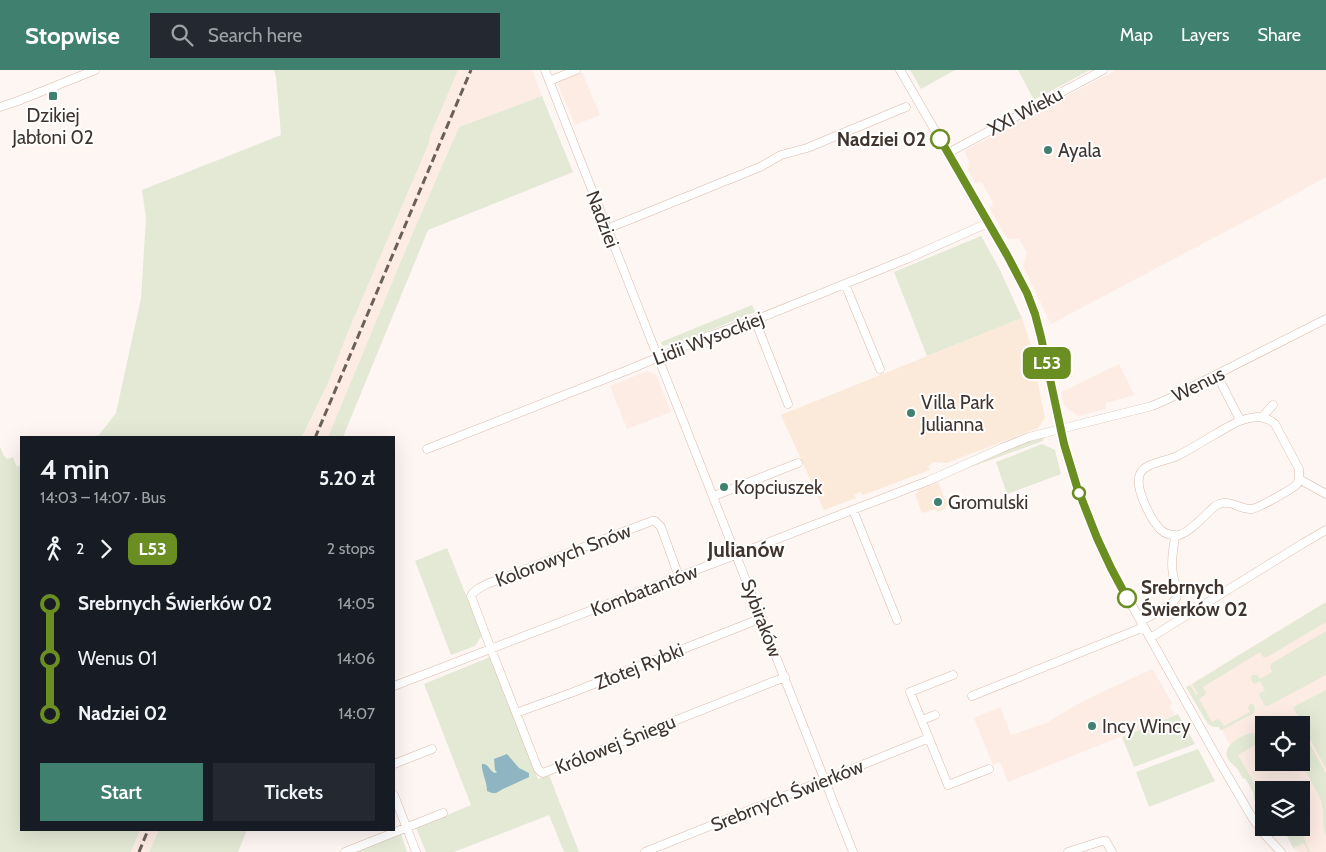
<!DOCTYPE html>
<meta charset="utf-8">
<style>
body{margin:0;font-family:Cabin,sans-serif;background:#242831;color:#f1f3f6;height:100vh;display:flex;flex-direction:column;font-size:19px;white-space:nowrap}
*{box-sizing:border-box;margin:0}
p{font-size:16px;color:#9ea1a6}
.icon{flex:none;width:28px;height:28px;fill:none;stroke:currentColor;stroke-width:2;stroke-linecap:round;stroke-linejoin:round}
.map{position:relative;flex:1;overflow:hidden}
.sheet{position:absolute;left:20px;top:366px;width:375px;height:395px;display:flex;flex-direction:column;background:#171b24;border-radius:0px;box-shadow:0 5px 20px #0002}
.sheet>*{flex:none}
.badge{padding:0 10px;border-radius:8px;font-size:18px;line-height:32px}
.buttons{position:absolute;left:1255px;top:646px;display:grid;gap:10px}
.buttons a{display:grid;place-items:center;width:55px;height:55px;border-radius:0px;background:#171b24;box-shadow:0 5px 20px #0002;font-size:25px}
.map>.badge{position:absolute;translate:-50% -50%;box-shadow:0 0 0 2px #fff}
.legs{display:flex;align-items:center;gap:8px;height:55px;padding:0 20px;font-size:16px}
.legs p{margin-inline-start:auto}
.overview{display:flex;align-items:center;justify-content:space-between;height:85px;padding:0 20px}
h1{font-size:28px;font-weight:600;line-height:38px}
.cta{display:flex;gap:10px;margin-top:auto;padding:10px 20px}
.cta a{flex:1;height:58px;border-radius:0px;background:#40806e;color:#fff;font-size:20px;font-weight:600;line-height:58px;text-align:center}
.cta a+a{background:#242831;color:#f1f3f6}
ul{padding:0 20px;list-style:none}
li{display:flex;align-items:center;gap:18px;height:55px;font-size:19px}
li i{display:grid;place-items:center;width:8px;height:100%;margin:0 6px;background:currentColor}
li i::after{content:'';width:12px;height:12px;margin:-6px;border:4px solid;border-radius:50%;background:#171b24}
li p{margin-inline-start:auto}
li:first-child i{background:linear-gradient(#0000 50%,currentColor 0)}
li:last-child i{background:linear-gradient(currentColor 50%,#0000 0)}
header{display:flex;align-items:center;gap:30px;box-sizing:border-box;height:70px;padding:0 25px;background:#40806e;color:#fff}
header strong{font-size:24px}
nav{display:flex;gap:28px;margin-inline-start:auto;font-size:18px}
.search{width:350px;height:45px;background:#242831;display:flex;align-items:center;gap:12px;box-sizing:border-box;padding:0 18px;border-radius:0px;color:#9ea1a6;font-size:19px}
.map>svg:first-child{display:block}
</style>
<header>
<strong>Stopwise</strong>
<div class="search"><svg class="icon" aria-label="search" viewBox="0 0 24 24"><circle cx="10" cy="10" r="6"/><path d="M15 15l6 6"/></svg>Search here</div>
<nav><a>Map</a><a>Layers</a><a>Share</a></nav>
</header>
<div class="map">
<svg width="1326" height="782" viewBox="0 0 1326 782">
<rect width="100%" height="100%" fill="#fdf6f3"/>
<!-- commercial -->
<path fill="#fbead9" d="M 1022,248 L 1030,273 L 1045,348 L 1038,358 L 947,393 L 934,392 L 928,396 L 930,400 L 863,425 L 860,422 L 854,425 L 856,428 L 824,440 L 781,345 Z
M 938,412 L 948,436 L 945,437 L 945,439 L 937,442 L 936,439 L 922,443 L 915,424 L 919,422 L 918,420 Z"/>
<!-- built -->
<path fill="#fdece4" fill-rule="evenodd" d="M 458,0 L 532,0 L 542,26 L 459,57 L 411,167 L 328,367 L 302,368 L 329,311 L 347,264 L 429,73 L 430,66 Z
M 1116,0 L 1326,0 L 1326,107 L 1270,138 L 1051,254 L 1023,196 L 1027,182 L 1019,169 L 1007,168 L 990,139 L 993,133 L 982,112 L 975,113 L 968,100 L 969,91 L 964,81 Z
M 582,2 L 600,45 L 575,55 L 557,12 Z
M 1119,294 L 1134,325 L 1106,333 L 1106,339 L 1078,346 L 1064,336 L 1061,322 Z
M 647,301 L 656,305 L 671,342 L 627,359 L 610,316 Z
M 1326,532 L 1326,782 L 1298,782 L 1293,778 L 1304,773 L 1301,758 L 1301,720 L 1264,720 L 1264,751 L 1254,729 L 1253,722 L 1245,708 L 1243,709 L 1237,699 L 1228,689 L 1227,683 L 1230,675 L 1222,660 L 1220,660 L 1219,657 L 1213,657 L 1208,654 L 1186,617 ZM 1264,655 L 1301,655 L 1301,692 L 1264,692 Z
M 1150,600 L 1153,600 L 1172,633 L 1170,637 L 1174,645 L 1008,712 L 1000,692 L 993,695 L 974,648 L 1000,637 L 1011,665 L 1046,653 L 1083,631 Z
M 140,760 L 159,760 L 149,782 L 131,782 Z"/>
<!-- green -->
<path fill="#e3e9d5" d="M 274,0 L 458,0 L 430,66 L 429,73 L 347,264 L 329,311 L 302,367 L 92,367 L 99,365 L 116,343 L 141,228 L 146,148 L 142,120 L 281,65 L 276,7 Z
M 910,0 L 955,0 L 921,19 Z
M 1018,0 L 1090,0 L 1034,30 Z
M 542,26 L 573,102 L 428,160 L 343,367 L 328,367 L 411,167 L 459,57 Z
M 981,166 L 999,198 L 1022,248 L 927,286 L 894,202 Z
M 752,235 L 755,242 L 671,276 L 668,275 L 663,276 L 661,272 Z
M 1044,367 L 1043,371 L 954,403 L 1021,374 Z
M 1042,374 L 1055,380 L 1061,404 L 1007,424 L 996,392 Z
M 0,377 L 4,386 L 7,389 L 13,387 L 17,397 L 21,395 L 21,760 L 140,760 L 131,782 L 0,782 Z
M 447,478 L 482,565 L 475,576 L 451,585 L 415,491 Z
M 1326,532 L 1326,552 L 1267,587 L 1263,587 L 1260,582 L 1203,617 L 1206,623 L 1205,625 L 1199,629 L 1212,652 L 1218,649 L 1220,650 L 1224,656 L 1250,642 L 1248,637 L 1250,634 L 1253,634 L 1255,638 L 1254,643 L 1222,660 L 1220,660 L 1219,657 L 1213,657 L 1208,654 L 1186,617 L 1190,615 L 1196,625 L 1198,624 L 1192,614 Z
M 1326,561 L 1326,605 L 1268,636 L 1264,635 L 1259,624 L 1265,620 L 1260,611 L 1255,614 L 1252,612 L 1251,609 L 1252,605 L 1257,605 L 1260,609 L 1272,602 L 1270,596 L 1272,593 Z
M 490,587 L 538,709 L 549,705 L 579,782 L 564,782 L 549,745 L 454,782 L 426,782 L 416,758 L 471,735 L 424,614 Z
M 1326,620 L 1326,699 L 1293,637 Z
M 1178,644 L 1195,674 L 1134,697 L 1122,667 Z
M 1301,658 L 1326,703 L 1326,766 C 1321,755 1325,747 1322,735 C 1320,723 1306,704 1300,693 L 1301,692 Z
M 1252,663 L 1258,665 L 1259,667 L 1256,672 L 1257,674 L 1238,685 L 1264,731 L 1264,751 L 1254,729 L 1253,722 L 1245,708 L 1243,709 C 1241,705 1239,701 1237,698 C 1234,695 1230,693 1228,689 C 1221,676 1241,665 1252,663 Z
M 1198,679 L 1215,711 L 1149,737 L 1136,702 Z
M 1301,738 C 1306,739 1308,742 1308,747 L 1301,747 C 1302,760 1304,771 1310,782 L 1307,782 L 1308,781 L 1304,773 L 1293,778 L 1283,758 L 1301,758 Z
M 159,760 L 247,760 L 238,782 L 149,782 Z
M 401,764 L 407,782 L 355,782 Z"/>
<!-- water -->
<path fill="#8fb5c2" d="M 507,684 L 519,698 L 529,703 L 529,707 L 503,719 L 496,723 L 492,723 L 487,721 C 487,711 481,702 482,694 C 489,693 489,701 495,703 L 497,702 L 495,700 L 494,689 Z"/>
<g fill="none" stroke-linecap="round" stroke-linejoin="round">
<defs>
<path id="street" d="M 545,0 C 646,261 752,520 853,782
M 900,0 L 1007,185 L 1027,223 L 1035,244 L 1041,267 L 1064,374 L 1073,405 L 1089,449 L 1111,498 L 1219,691 L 1253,749 L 1266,766 L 1281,782
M 549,11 L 576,0
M 0,37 L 18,31 L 95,0
M 948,83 L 1103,0
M 614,156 L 760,97 L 781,85 L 807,78 L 906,37
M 845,214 L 880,299
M 755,250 L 788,334
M 1217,305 L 1240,350
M 1256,347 C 1263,347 1269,349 1275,354 L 1299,399 C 1299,404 1300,409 1297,414 C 1293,419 1258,438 1252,439 C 1238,440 1230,427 1215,436 C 1206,444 1190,462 1179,465 C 1173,466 1165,464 1161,460 C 1151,450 1134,418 1140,404 C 1144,393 1167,391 1177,386 C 1191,379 1204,371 1217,363 C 1230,356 1241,348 1256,347 Z
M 1262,347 L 1273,335
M 427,379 L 628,300 L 709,266 L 755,250 L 815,226 L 909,188 L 988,153
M 1299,409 L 1326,424
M 714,426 L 798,393
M 853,440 L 897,550
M 679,507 L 661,457 L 655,451 L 652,451 L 487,514 C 481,517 474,520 471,526 L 491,579 L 538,699 L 541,702 L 543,703 L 785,607
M 1147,548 C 1155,543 1169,537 1174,531 C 1181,524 1174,513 1173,504 C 1170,491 1174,478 1175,465
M 1150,568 L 1302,474 L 1326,460
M 953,605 L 910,622 L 948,715 L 989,699
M 394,616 L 928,411 L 1002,378 L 1029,367 L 1152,336 L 1166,330 L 1326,249
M 972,626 L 1144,557
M 516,643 L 571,623 L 762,548
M 922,650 L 935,645
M 394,694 L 432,679
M 394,725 L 416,782
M 345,782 L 443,743
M 645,782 L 929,668
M 1068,782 L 1102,771 L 1106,771 L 1112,782"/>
</defs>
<!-- street casing -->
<use href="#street" stroke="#dabaaa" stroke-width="9"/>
<!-- street -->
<use href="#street" stroke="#fff" stroke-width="8"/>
<!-- rail -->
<path stroke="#6b5f5a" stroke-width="3" stroke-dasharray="8 4" stroke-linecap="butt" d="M 315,368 L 471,0
M 139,782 L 148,760"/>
</g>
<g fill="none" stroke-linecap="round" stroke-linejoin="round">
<defs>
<path id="line-1" d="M 940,69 L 1007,185 L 1027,223 L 1035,244 L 1041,267 L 1064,374 L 1077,417 L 1097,468 L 1111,498 L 1127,528"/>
</defs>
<!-- line-1 casing -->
<use href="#line-1" stroke="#fff" stroke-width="11"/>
<!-- line-1 -->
<use href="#line-1" stroke="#6b8e23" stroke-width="8"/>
</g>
<!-- markers -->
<g fill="#40806e" stroke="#fff" stroke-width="2">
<rect x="48" y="21" width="10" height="10" rx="2.5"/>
<circle cx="1048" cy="80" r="5"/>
<circle cx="911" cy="343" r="5"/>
<circle cx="724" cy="417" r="5"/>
<circle cx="938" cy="432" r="5"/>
<circle cx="1092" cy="656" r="5"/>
</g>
<g fill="#fff" stroke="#6b8e23" stroke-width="2.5">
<circle cx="940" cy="69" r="9"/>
<circle cx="1079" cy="423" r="6"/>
<circle cx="1127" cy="528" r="9"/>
</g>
<g text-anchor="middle" stroke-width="4" stroke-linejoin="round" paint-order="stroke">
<!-- street labels -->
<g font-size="19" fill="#41342e" stroke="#fff">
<text transform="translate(1025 41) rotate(-28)" y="7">XXI Wieku</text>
<text transform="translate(603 149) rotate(69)" y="7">Nadziei</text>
<text transform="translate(708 268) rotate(-21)" y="7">Lidii Wysockiej</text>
<text transform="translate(1198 314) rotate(-26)" y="7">Wenus</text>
<text transform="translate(563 485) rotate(-21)" y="7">Kolorowych Snów</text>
<text transform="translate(644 520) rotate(-21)" y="7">Kombatantów</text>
<text transform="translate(762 548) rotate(69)" y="7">Sybiraków</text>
<text transform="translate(639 596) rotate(-22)" y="7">Złotej Rybki</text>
<text transform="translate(615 674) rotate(-22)" y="7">Królowej Śniegu</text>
<text transform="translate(787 725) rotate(-22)" y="7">Srebrnych Świerków</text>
</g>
<!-- poi labels -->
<g font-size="19" fill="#41342e" stroke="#fff" text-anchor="start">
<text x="53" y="52" text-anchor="middle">Dzikiej<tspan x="53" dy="22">Jabłoni 02</tspan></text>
<text x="1058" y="87">Ayala</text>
<text x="921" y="339">Villa Park<tspan x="921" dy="22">Julianna</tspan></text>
<text x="734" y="424">Kopciuszek</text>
<text x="948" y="439">Gromulski</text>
<text x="1102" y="663">Incy Wincy</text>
</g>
<!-- stop labels -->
<g font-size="19" font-weight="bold" fill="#41342e" stroke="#fff" text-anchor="end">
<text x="926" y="76">Nadziei 02</text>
<text x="1141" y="524" text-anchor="start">Srebrnych<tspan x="1141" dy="22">Świerków 02</tspan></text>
</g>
<!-- quarter labels -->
<g font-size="21" font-weight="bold" fill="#41342e" stroke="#fff">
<text x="746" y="487">Julianów</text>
</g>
</g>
</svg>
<div class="buttons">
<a><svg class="icon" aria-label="locate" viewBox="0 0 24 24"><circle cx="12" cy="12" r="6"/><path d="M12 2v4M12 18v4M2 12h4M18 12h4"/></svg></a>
<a><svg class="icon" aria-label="layers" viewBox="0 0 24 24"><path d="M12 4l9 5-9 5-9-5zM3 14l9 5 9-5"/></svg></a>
</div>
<b class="badge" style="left:1047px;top:293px;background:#6b8e23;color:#fff">L53</b>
<section class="sheet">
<div class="overview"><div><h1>4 min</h1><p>14:03 – 14:07 · Bus</p></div><b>5.20 zł</b></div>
<div class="legs"><svg class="icon" aria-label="walk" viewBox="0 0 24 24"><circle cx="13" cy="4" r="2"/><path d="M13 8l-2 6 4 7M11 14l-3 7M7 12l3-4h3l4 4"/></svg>2<svg class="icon" aria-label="forward" viewBox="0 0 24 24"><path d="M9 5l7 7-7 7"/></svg><b class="badge" style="background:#6b8e23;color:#fff">L53</b><p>2 stops</p></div>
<ul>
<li><i style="color:#6b8e23"></i><b>Srebrnych Świerków 02</b><p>14:05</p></li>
<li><i style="color:#6b8e23"></i><span>Wenus 01</span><p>14:06</p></li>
<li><i style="color:#6b8e23"></i><b>Nadziei 02</b><p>14:07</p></li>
</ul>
<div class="cta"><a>Start</a><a>Tickets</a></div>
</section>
</div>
